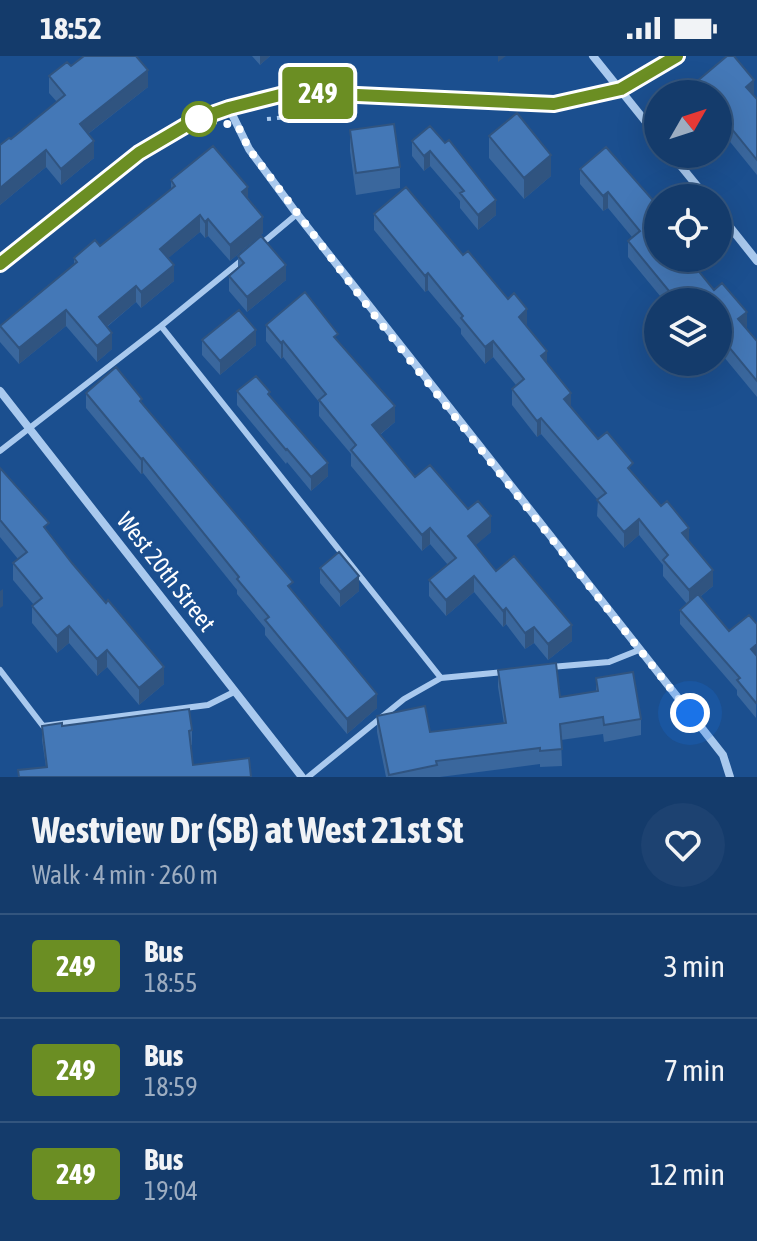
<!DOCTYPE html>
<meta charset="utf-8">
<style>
body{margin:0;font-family:"Asap Condensed",sans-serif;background:#1d4271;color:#f1f3f6;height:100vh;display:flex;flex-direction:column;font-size:30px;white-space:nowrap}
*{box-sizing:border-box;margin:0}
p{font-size:26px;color:#9dadc1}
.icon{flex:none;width:44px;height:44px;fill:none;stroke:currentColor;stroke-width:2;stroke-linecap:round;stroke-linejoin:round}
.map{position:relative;height:721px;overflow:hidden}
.panel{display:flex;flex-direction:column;background:#143b6b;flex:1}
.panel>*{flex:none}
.badge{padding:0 16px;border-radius:6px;font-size:28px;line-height:52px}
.needle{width:52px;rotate:51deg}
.fabs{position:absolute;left:644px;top:24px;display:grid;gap:16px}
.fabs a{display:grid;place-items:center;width:88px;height:88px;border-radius:50%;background:#143b6b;box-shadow:0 8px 32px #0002,0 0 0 2px #33557e;font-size:40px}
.you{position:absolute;width:40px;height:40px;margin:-20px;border:6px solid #fff;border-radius:50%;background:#1a73e8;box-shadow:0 0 0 12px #1a73e833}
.map>.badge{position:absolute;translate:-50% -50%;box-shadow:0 0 0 4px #fff}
.round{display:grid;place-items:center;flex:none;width:84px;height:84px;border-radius:42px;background:#1d4271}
.summary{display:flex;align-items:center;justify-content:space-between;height:136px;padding:0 32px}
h1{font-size:38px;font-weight:700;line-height:60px}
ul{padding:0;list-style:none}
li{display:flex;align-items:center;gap:24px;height:104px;padding:0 32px;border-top:2px solid #33557e}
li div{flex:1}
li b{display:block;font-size:30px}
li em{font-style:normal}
li .badge{min-width:88px;font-weight:700;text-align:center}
.status{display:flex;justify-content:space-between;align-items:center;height:56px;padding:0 40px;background:#143b6b;direction:ltr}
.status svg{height:22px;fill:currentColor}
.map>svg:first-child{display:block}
</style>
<div class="status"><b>18:52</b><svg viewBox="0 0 49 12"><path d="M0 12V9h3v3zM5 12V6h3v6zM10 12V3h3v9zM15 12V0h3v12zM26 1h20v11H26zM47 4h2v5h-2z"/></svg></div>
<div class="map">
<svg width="757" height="721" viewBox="0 0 757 721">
<rect width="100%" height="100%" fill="#1b4f8f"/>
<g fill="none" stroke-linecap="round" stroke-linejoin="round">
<!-- path -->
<path stroke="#a9c9ee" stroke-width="4" stroke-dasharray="4 6" stroke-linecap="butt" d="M 267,63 L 312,59 L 316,55"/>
<!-- service -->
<path stroke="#a9c9ee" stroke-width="6" d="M 260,189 L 297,158
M 161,270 L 242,204
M 0,395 L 161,270 L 441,622 L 504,616
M 551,611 L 609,606 L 639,594
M 0,614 L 43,670 L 208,649 L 234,636
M 308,721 L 404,643 L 441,622"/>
<!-- minor -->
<path stroke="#a9c9ee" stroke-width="8" d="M 593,0 L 658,81
M 229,52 L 249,93 L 297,158 L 723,699 L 730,721
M 671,98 L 707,142
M 718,156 L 757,205
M 0,335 L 302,721"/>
<!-- secondary -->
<path stroke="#d6e6fa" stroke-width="16" d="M 0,208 L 139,97 L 195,64 L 229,52 L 292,36 L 554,48 L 621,33 L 677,0"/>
</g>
<!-- wall -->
<path fill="#3a679d" d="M 252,0 L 270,0 L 260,9 Z
M 71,10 L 148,31 L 88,78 L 94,102 L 61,129 L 46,111 L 0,149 L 0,89 L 11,83 L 57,46 L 49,37 L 49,20 Z
M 695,27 L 754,39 L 757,43 L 757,119 L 718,71 L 718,38 L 695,38 Z
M 430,70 L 496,159 L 478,174 L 460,152 L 460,145 L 430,110 L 424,115 L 412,100 L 412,85 Z
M 350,74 L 400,111 L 400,132 L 356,139 L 350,95 Z
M 489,80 L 551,120 L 524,143 L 489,102 Z
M 606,91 L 658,202 L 714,234 L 757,285 L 757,341 L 719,295 L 718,296 L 718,246 L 665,246 L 628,201 L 628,185 L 632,181 L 608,152 L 603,155 L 580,128 L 580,113 Z
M 171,124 L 248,142 L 263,177 L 230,205 L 208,180 L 205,182 L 200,176 L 168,202 L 174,225 L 141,252 L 136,246 L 107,271 L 112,293 L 97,306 L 66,270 L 19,308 L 0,286 L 0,270 L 74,209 L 74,202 L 100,190 L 171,133 Z
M 374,158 L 463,199 L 527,269 L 527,270 L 571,353 L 598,383 L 633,418 L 689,485 L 713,530 L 700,541 L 729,575 L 757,568 L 756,662 L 737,639 L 737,634 L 680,568 L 680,554 L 687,548 L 663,520 L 663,509 L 639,479 L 624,492 L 597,460 L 598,444 L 541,378 L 537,381 L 512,349 L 512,333 L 516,329 L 493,301 L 485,308 L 461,278 L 461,273 L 428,234 L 425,236 L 374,174 Z
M 238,200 L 286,224 L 247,256 L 229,235 L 229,220 L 238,213 Z
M 266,269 L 338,285 L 395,366 L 380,379 L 415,421 L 468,453 L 491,476 L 475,489 L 496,515 L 572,585 L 548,604 L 534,587 L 525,593 L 506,568 L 503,571 L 474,536 L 446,560 L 429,540 L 429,524 L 448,509 L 430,488 L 422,495 L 351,410 L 351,398 L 319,360 L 319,346 L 283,301 L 281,303 L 266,285 Z
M 202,284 L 256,289 L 220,319 L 202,299 Z
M 237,335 L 270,340 L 328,420 L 311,435 L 287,406 L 286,408 L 237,349 Z
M 86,337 L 142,348 L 293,536 L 377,652 L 347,678 L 265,579 L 265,572 L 237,538 L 237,534 L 143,417 L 141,418 L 86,352 Z
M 0,412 L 164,628 L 139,649 L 107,611 L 97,620 L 69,587 L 57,597 L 32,567 L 32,550 L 34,549 L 13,524 L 13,507 L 18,503 L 0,481 Z
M 320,512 L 359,535 L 340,551 L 320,527 Z
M 498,614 L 560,641 L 596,636 L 596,622 L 641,663 L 641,679 L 604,686 L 603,678 L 561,684 L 562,710 L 540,711 L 540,708 L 440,721 L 386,721 L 377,676 L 377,660 L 430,676 L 504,668 L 498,631 Z
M 42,670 L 192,674 L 192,689 L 191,689 L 193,709 L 251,721 L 18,721 L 18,714 L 46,711 L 42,684 Z"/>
<!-- shaded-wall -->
<path fill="#305480" d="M 260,0 L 270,0 L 260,9 Z
M 498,0 L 506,0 L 498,6 Z
M 148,14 L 148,31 L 80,84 L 80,68 Z
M 754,24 L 754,39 L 746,31 Z
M 94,85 L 94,102 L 61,129 L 61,113 Z
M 46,94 L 46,111 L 0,149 L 0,132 Z
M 430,95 L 430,110 L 424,115 L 424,100 Z
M 551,99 L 551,120 L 524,143 L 524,122 Z
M 248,131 L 248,147 L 242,136 Z
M 608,136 L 608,152 L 603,155 L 603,140 Z
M 496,144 L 496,159 L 478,174 L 478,159 Z
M 200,159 L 200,176 L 160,209 L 160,193 Z
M 263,161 L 263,177 L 230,205 L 230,189 Z
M 208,163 L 208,180 L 205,182 L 205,166 Z
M 174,209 L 174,225 L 141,252 L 141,236 Z
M 286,209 L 286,224 L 247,256 L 247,241 Z
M 428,217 L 428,234 L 425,236 L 425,220 Z
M 136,230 L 136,246 L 99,277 L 99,261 Z
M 527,253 L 527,269 L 519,277 L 519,261 Z
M 66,254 L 66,270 L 19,308 L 19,292 Z
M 747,256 L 747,272 L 738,279 L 738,263 Z
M 256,274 L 256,289 L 220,319 L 220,305 Z
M 112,277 L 112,293 L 97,306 L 97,290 Z
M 283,285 L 283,301 L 281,303 L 281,287 Z
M 493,285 L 493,301 L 485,308 L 485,291 Z
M 547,295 L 547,311 L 541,300 Z
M 571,337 L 571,353 L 564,343 Z
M 395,350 L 395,366 L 372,385 L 372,369 Z
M 541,362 L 541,378 L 537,381 L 537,365 Z
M 143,402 L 143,417 L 141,418 L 141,403 Z
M 328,407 L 328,420 L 311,435 L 311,421 Z
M 491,460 L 491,476 L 468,496 L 468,480 Z
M 639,463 L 639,479 L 624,492 L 624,476 Z
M 430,472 L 430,488 L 422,495 L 422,479 Z
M 689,472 L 689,488 L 682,477 Z
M 713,514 L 713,530 L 689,550 L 689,534 Z
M 359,520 L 359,535 L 340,551 L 340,536 Z
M 474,520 L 474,536 L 446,560 L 446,544 Z
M 3,533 L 3,550 L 0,552 L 0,535 Z
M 506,552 L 506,568 L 503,571 L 503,555 Z
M 572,569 L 572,585 L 548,604 L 548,588 Z
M 69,570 L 69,587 L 57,597 L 57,580 Z
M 534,571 L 534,587 L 525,593 L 525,577 Z
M 757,588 L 757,603 L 751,593 Z
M 107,594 L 107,611 L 97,620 L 97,603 Z
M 164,611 L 164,628 L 139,649 L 139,632 Z
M 377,638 L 377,652 L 347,678 L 347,663 Z"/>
<!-- building -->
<path fill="#4478b7" stroke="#305480" stroke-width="2" d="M 84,0 L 136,0 L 148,14 L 80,68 L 94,85 L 61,113 L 46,94 L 0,132 L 0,89 L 9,82 L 11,83 L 65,39 L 49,20 L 67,6 L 71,10 Z
M 727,0 L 734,0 L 754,24 L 746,31 L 757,43 L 757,104 L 718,56 L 718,38 L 704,38 L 695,27 Z
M 517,57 L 551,99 L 524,122 L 489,80 Z
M 394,68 L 400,111 L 356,117 L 350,74 Z
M 430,70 L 445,87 L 449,84 L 496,144 L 478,159 L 460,137 L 464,135 L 430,95 L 424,100 L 412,85 Z
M 213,90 L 248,131 L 242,136 L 263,161 L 230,189 L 208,163 L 205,166 L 200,159 L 160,193 L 174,209 L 141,236 L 136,230 L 99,261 L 112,277 L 97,290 L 66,254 L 19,292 L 0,270 L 77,206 L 74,202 L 95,184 L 100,190 L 175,130 L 171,124 Z
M 606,91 L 658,150 L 658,155 L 655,157 L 658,160 L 658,202 L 688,202 L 714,234 L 722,227 L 747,256 L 738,263 L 757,285 L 757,325 L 719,279 L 718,280 L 718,246 L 678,246 L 628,185 L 640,175 L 608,136 L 603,140 L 580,113 Z
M 406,131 L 463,199 L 468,195 L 508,243 L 514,237 L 527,253 L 519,261 L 547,295 L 541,300 L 571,337 L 564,343 L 598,383 L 607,376 L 633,407 L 628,412 L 661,450 L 667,445 L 689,472 L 682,477 L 713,514 L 689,534 L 663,504 L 668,499 L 639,463 L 624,476 L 597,444 L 606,437 L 541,362 L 537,365 L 512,333 L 524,323 L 493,285 L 485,291 L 461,262 L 463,260 L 428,217 L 425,220 L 374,158 Z
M 261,180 L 286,209 L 247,241 L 229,220 L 244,207 L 238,200 Z
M 305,236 L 338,278 L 334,281 L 395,350 L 372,369 L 415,421 L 430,409 L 468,453 L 478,445 L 491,460 L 468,480 L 496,515 L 514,500 L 572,569 L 548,588 L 534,571 L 525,577 L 506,552 L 503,555 L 474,520 L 446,544 L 429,524 L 456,502 L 430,472 L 422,479 L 351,394 L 356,389 L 319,344 L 326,338 L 283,285 L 281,287 L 266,269 Z
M 239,254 L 256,274 L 220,305 L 202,284 Z
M 116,311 L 142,343 L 140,345 L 293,526 L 288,530 L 377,638 L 347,663 L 265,564 L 269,561 L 237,523 L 239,521 L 143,402 L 141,403 L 86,337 Z
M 256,320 L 270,336 L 268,338 L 328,407 L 311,421 L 287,393 L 286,394 L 237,335 Z
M 0,412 L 49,467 L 44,471 L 72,507 L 106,547 L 108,544 L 164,611 L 139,632 L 107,594 L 97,603 L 69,570 L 57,580 L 32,550 L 42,542 L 13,507 L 27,496 L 0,464 Z
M 339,496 L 359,520 L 340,536 L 320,512 Z
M 698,538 L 729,575 L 749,559 L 757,568 L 757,588 L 751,593 L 757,600 L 757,646 L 756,647 L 737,624 L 740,622 L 680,554 Z
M 556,607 L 560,641 L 598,635 L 596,622 L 633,616 L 641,663 L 604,669 L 603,661 L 560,668 L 562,693 L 540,695 L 540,692 L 436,705 L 437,709 L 389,719 L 377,660 L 425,650 L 430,676 L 506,667 L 498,614 Z
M 189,653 L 192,674 L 189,675 L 193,709 L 249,702 L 251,721 L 19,721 L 18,714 L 47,711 L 42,670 L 62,667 L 62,670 Z"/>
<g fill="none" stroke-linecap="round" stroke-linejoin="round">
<defs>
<path id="line" d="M 0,208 L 139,97 L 195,64 L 229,52 L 292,36 L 554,48 L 621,33 L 677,0"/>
</defs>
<!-- line casing -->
<use href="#line" stroke="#fff" stroke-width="18"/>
<!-- line -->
<use href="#line" stroke="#6b8e23" stroke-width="12"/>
<!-- walk -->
<path stroke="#fff" stroke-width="8" stroke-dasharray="0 14.4" d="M 199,63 L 238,70 L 249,93 L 378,264 L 690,657"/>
</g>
<!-- markers -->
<circle fill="#fff" stroke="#6b8e23" stroke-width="4" cx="199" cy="63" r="16"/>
<g text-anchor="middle" stroke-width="6" stroke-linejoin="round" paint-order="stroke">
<!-- street labels -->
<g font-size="24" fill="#fff" stroke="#1b4f8f">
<text transform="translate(166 516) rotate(52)" y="8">West 20th Street</text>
</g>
</g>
</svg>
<div class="fabs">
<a><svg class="needle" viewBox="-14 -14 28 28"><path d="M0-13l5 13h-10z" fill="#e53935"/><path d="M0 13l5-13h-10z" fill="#9dadc1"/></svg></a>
<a><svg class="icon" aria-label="locate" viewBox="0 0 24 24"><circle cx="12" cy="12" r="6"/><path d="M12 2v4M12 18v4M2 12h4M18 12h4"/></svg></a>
<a><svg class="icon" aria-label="layers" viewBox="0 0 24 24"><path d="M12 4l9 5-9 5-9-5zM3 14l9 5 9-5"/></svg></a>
</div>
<div class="you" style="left:690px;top:657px"></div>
<b class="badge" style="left:318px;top:37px;background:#6b8e23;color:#fff">249</b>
</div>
<section class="panel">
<div class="summary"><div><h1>Westview Dr (SB) at West 21st St</h1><p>Walk · 4 min · 260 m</p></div><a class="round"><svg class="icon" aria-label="heart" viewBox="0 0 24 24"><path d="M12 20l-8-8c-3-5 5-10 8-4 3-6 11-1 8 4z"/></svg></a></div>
<ul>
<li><span class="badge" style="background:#6b8e23;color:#fff">249</span><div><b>Bus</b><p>18:55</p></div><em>3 min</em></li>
<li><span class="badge" style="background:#6b8e23;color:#fff">249</span><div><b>Bus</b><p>18:59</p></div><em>7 min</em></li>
<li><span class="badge" style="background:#6b8e23;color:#fff">249</span><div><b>Bus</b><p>19:04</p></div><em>12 min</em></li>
</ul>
</section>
